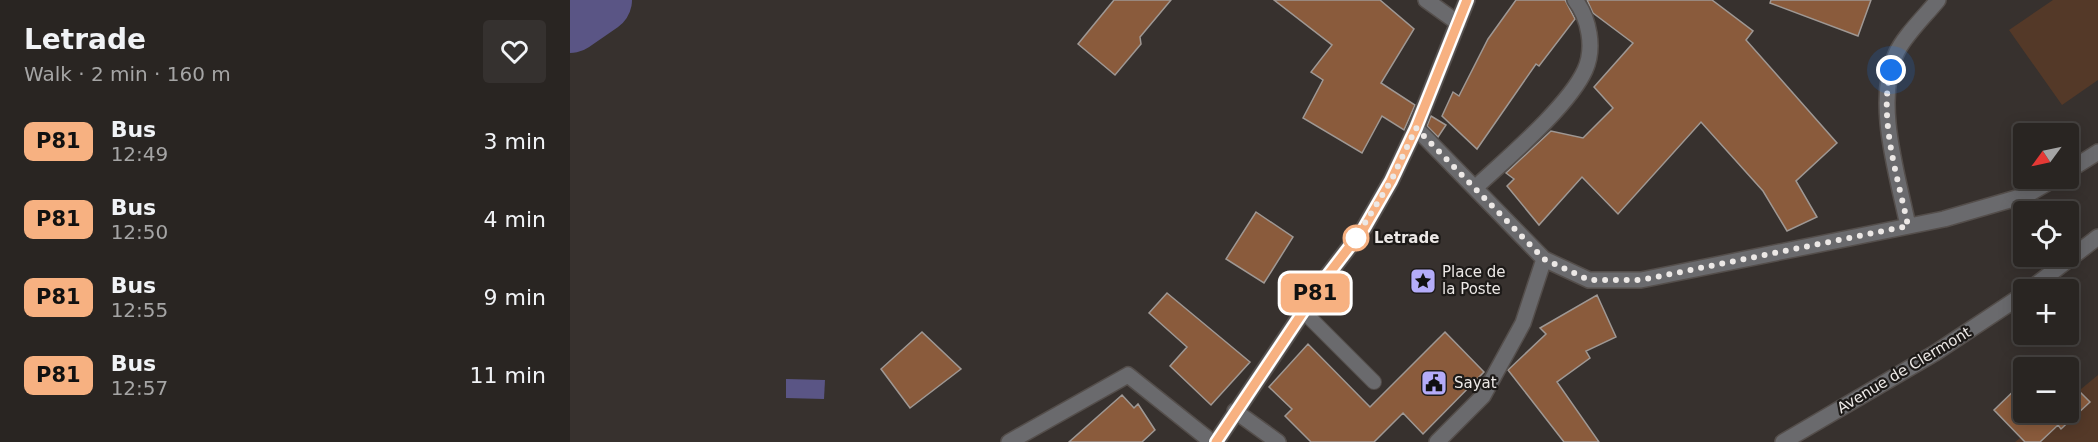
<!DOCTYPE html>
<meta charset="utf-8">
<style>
body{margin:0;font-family:"DejaVu Sans",sans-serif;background:#35312f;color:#f1f3f6;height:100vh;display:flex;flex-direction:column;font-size:22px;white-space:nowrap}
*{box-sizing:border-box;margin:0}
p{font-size:20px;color:#a5a5a5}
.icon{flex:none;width:33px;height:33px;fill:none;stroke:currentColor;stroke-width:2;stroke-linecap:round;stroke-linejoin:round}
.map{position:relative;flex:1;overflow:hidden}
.sheet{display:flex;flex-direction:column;background:#292522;width:570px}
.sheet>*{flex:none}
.badge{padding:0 12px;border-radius:9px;font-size:21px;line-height:39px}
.needle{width:39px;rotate:237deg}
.controls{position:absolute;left:1443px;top:123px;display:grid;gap:12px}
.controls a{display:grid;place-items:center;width:66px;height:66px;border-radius:6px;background:#292522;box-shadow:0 3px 15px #0003,0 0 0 2px #454240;font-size:30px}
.you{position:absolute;width:30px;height:30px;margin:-15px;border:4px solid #fff;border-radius:50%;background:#1a73e8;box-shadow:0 0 0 9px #1a73e833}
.map>.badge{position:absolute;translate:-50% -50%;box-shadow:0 0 0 3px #fff}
.round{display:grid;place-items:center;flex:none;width:63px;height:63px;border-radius:6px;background:#35312f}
.head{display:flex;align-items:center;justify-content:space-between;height:102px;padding:0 24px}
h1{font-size:28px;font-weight:600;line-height:45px}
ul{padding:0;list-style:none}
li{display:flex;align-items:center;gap:18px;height:78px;padding:0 24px}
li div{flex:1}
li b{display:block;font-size:22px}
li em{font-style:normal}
li .badge{min-width:66px;font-weight:700;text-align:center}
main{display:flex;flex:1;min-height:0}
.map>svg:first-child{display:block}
</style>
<main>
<section class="sheet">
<div class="head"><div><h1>Letrade</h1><p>Walk · 2 min · 160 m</p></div><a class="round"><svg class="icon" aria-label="heart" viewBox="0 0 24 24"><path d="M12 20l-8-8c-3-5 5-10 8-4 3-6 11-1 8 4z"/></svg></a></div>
<ul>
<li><span class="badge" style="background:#f7b181;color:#111">P81</span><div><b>Bus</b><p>12:49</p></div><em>3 min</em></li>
<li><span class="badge" style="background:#f7b181;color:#111">P81</span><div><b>Bus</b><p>12:50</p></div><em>4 min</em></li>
<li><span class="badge" style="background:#f7b181;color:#111">P81</span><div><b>Bus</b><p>12:55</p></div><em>9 min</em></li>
<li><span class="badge" style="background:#f7b181;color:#111">P81</span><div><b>Bus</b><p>12:57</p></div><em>11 min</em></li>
</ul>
</section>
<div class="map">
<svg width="1528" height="442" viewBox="0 0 1528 442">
<rect width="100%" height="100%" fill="#37312e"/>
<!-- green -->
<path fill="#543928" d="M 1483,0 L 1528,0 L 1528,80 L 1492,105 L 1439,30 Z
M 1528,375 L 1528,442 L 1445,442 L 1481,413 L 1498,412 L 1499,399 Z"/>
<!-- water -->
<path fill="#5a5585" d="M 216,379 L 255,380 L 254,399 L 216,398 Z"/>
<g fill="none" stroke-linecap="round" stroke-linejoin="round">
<!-- river -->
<path stroke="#5a5585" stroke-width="66" d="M 0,20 L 29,0"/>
</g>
<!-- building -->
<path fill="#8a5b3c" stroke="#9f9894" stroke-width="1.5" d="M 544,0 L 601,0 L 570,37 L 571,44 L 545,75 L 508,44 Z
M 704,0 L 810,0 L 844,29 L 811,83 L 845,105 L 834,130 L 812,116 L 792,153 L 733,118 L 753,80 L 741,72 L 762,45 Z
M 946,0 L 995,0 L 1005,19 L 969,66 L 966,64 L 907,149 L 872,116 L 883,92 L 889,96 L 918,39 Z
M 1017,0 L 1142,0 L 1183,31 L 1176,40 L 1267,143 L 1226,181 L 1247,217 L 1217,231 L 1193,191 L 1131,122 L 1048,214 L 1012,177 L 969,225 L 937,186 L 944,179 L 936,173 L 981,131 L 1013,138 L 1043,108 L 1024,87 L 1063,43 L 1023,13 Z
M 1201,0 L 1301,0 L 1288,36 L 1200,3 Z
M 861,116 L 876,125 L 868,137 L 857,126 Z
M 686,212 L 723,237 L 694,283 L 656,259 Z
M 597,293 L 680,362 L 641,405 L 600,366 L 617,347 L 579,313 Z
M 1027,295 L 1046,337 L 1016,351 L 1020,358 L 987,382 L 1029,442 L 994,442 L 938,370 L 976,334 L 970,328 Z
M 352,332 L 391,369 L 340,408 L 311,369 Z
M 875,332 L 914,372 L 853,434 L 833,413 L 804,442 L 741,442 L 715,416 L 722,409 L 699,387 L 738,344 L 800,407 Z
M 1478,358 L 1487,368 L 1468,368 Z
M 1498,380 L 1520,402 L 1491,429 L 1488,425 L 1470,442 L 1455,442 L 1424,410 L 1454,381 L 1454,412 L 1498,412 Z
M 552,395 L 564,408 L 568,404 L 585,430 L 572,442 L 499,442 Z"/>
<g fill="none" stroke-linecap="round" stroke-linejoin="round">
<defs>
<path id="service" d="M 733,311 L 804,382"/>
<path id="minor" d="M 856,0 L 888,23
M 846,128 L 974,259 L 1019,280 L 1071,280 L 1374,219 L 1457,195 L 1486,178
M 1498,171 L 1528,152
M 905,188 C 935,160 999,106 1015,70 C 1025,48 1019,18 1005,0
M 1338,226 C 1328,176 1304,103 1326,54 C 1333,37 1356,15 1368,0
M 665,411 L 708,442
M 439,442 L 558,375 L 642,442
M 867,442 L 913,396 L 953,323 L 974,259"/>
<path id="tertiary" d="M 1459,290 L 1528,237
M 646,442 L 757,276 L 794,228 L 821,181 L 846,128 L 897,0
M 1213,442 L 1365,353 L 1454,294"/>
</defs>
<!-- service casing -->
<use href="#service" stroke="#544e4b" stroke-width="16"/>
<!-- minor casing -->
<use href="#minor" stroke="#544e4b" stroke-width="18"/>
<!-- tertiary casing -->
<use href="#tertiary" stroke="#544e4b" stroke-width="18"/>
<!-- service -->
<use href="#service" stroke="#6a6a6d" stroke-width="14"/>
<!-- minor -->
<use href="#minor" stroke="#6a6a6d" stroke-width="15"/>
<!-- tertiary -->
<use href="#tertiary" stroke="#6a6a6d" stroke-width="15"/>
</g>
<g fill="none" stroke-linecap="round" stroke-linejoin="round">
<defs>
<path id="line" d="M 646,442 L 757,276 L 794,228 L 821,181 L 846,128 L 897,0"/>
</defs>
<!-- line casing -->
<use href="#line" stroke="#fff" stroke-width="14"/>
<!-- line -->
<use href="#line" stroke="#f7b181" stroke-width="9"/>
<!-- walk -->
<path stroke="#ece8e6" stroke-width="6" stroke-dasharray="0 10.8" d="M 786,238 L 782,244 L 821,181 L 846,128 L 974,259 L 1019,280 L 1071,280 L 1338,226 C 1328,177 1308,119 1321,70"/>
</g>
<!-- icons -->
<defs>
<symbol id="sight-square" viewBox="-11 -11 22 22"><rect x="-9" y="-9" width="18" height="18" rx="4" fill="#b4acf9" stroke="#1d1a18"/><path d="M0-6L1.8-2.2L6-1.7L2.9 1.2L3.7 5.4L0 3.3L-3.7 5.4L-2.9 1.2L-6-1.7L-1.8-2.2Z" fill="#111"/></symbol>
<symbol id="civic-square" viewBox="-11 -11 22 22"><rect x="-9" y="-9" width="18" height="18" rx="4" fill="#b4acf9" stroke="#1d1a18"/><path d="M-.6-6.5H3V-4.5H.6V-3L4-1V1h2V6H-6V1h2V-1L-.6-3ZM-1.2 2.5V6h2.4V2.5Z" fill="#111"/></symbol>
</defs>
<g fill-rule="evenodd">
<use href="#sight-square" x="838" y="266" width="30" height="30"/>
<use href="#civic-square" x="849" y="368" width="30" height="30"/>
</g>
<!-- markers -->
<circle fill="#fff" stroke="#f7b181" stroke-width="3" cx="786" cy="238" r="12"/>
<g text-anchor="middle" stroke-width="4.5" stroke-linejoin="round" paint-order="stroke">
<!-- stop labels -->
<g font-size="15" font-weight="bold" fill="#ece8e6" stroke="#1d1a18" text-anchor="start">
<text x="804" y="243">Letrade</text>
</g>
<!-- poi labels -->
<g font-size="15" fill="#ece8e6" stroke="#1d1a18" text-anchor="start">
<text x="872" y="277">Place de<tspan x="872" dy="17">la Poste</tspan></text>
<text x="884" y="388">Sayat</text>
</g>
<!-- street labels -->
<g font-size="15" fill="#ece8e6" stroke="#1d1a18">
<text transform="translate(1334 370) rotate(-31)" y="5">Avenue de Clermont</text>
</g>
</g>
</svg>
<div class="controls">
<a><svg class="needle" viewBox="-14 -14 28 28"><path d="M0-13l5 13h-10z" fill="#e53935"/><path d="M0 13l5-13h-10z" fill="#a5a5a5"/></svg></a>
<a><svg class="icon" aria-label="locate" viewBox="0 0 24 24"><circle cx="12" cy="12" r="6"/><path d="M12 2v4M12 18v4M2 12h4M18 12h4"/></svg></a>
<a>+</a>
<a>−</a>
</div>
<div class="you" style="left:1321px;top:70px"></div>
<b class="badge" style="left:745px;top:293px;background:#f7b181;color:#111">P81</b>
</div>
</main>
